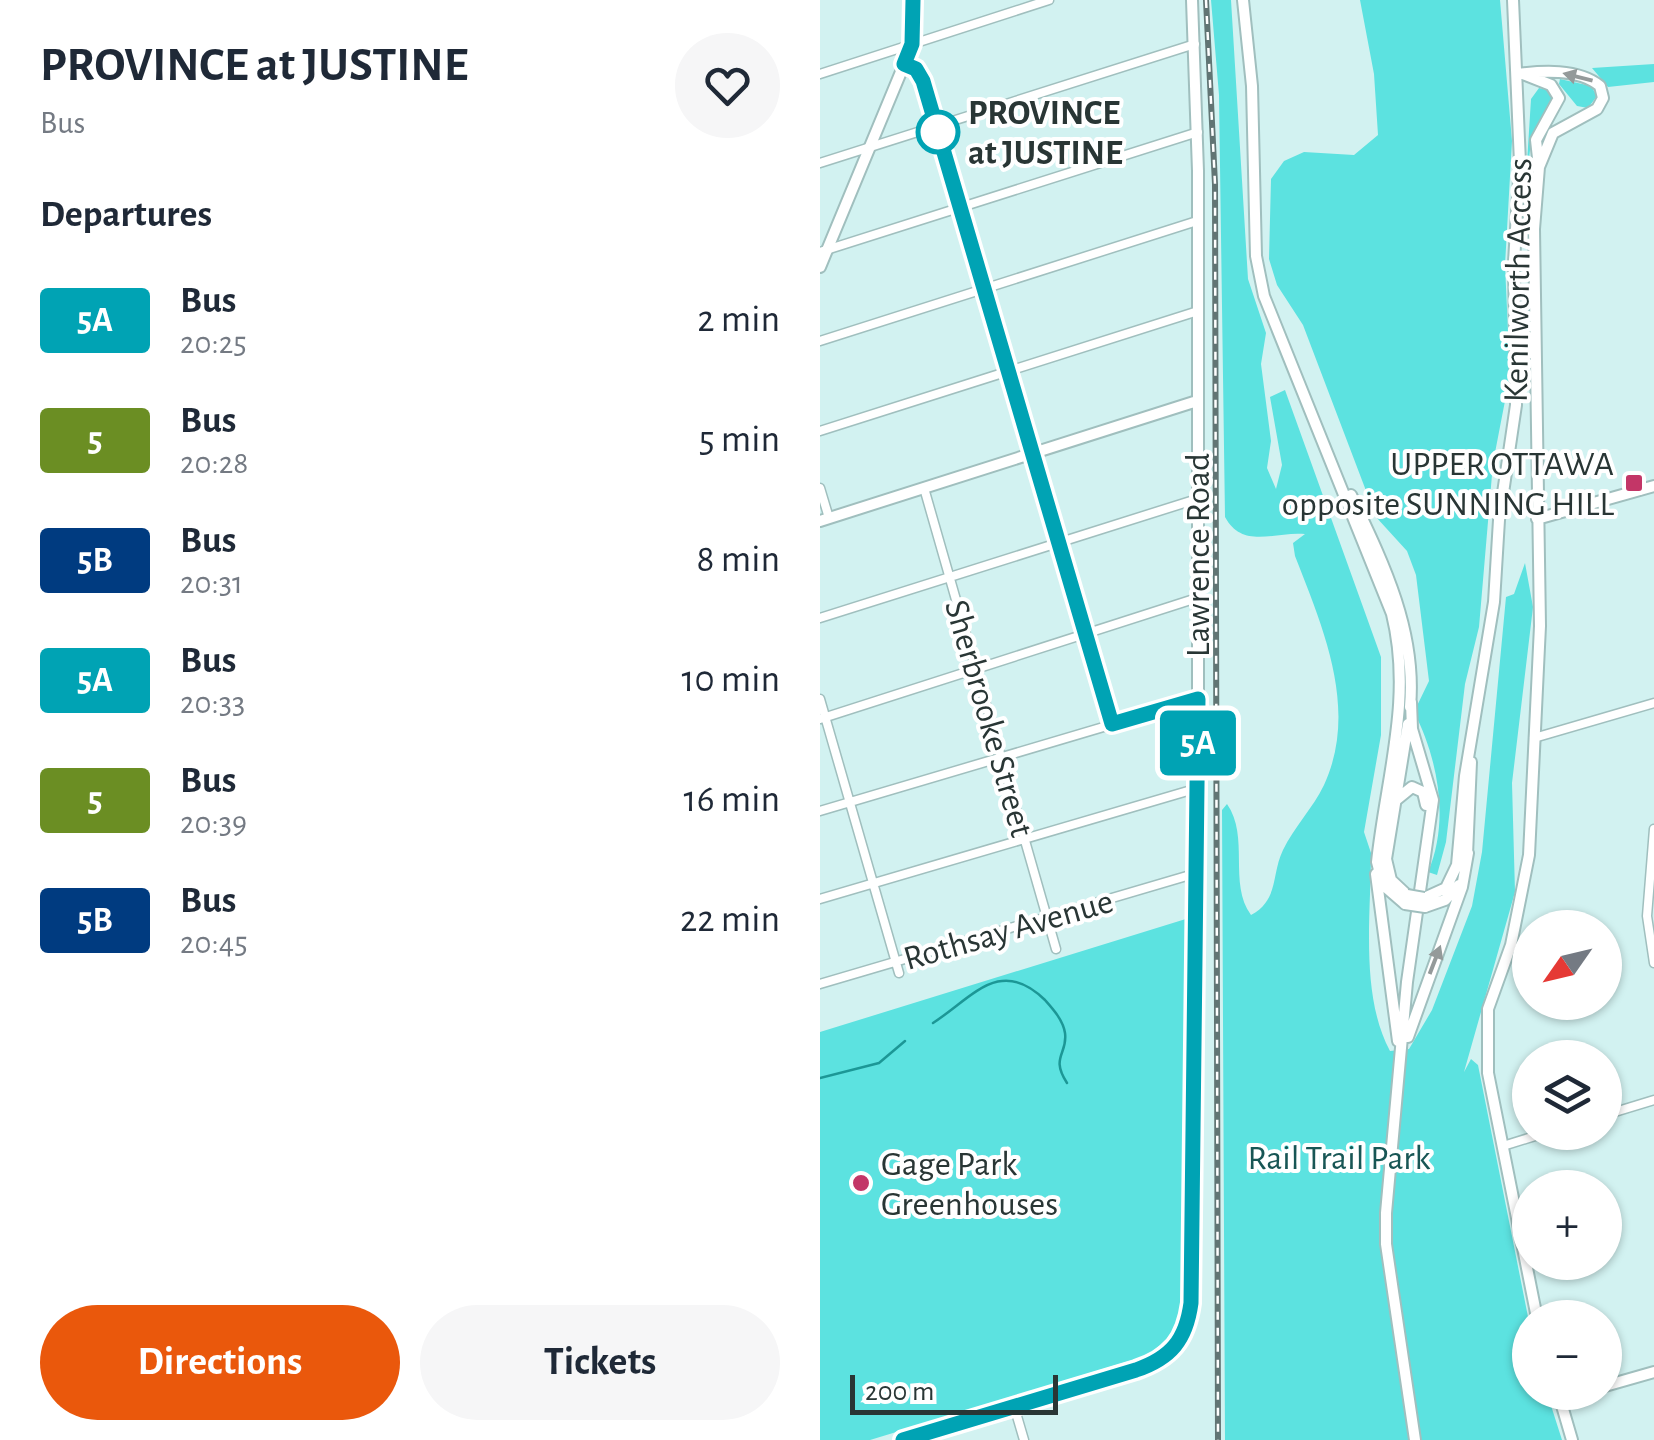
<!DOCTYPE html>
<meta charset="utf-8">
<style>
body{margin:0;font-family:"Alegreya Sans",sans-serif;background:#f6f6f7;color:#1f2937;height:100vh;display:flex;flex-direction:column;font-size:38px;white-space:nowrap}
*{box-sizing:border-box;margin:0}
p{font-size:32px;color:#747a83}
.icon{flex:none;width:55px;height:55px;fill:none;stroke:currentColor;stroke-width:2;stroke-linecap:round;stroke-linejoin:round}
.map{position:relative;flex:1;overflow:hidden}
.panel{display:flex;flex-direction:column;background:#fff;width:820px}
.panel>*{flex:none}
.badge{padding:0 20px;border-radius:8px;font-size:35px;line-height:65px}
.needle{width:65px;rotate:236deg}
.controls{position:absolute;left:692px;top:910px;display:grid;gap:20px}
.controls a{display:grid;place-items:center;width:110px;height:110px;border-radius:50%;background:#fff;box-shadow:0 2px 8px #0004;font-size:50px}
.scale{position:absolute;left:30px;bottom:25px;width:208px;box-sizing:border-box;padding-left:10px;border:5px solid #293635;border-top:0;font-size:28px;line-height:35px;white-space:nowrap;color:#293635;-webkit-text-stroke:8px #fff;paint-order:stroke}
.map>.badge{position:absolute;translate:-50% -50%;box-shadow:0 0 0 5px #fff}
h2{padding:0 40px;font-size:38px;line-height:90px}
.round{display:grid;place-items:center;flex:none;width:105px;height:105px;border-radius:52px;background:#f6f6f7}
.headline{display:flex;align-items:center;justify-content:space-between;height:170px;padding:0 40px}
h1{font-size:48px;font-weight:700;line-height:75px}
.cta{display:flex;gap:20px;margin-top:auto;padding:20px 40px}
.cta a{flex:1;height:115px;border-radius:60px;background:#ea580c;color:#fff;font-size:40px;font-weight:700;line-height:115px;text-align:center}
.cta a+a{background:#f6f6f7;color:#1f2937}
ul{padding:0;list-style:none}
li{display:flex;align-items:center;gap:30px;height:120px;padding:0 40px}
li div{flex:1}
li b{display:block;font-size:38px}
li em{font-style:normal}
li .badge{min-width:110px;font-weight:700;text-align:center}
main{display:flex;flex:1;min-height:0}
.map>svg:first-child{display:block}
</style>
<main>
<section class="panel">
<div class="headline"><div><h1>PROVINCE at JUSTINE</h1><p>Bus</p></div><a class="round"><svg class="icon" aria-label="heart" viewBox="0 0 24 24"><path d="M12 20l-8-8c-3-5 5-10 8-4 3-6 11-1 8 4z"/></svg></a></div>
<h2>Departures</h2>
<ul>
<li><span class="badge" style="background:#00a3b4;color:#fff">5A</span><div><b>Bus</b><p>20:25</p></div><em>2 min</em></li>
<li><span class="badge" style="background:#6b8e23;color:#fff">5</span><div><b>Bus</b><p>20:28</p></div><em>5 min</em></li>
<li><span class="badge" style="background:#003b80;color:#fff">5B</span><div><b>Bus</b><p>20:31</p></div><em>8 min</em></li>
<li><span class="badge" style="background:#00a3b4;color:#fff">5A</span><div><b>Bus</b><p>20:33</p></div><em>10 min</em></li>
<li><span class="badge" style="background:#6b8e23;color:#fff">5</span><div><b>Bus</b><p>20:39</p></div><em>16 min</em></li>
<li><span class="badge" style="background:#003b80;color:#fff">5B</span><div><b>Bus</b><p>20:45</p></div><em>22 min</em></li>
</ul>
<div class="cta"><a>Directions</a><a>Tickets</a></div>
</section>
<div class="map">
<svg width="834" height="1440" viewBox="0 0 834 1440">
<rect width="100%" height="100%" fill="#d2f2f1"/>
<!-- green -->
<path fill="#5ce2e0" d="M 391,0 L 411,0 L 428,279 L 446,333 L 441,364 L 451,441 L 447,468 L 456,489 L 462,465 L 450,397 L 465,390 L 561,657 L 561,735 L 544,832 L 551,853 C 551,916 540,995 570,1051 L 589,1049 L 612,1010 L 652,906 L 662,852 L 686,597 L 694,594 L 705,563 L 713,607 L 692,783 L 695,892 L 644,1072 L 651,1059 L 658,1065 L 710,1327 L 710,1392 L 727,1393 L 742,1440 L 405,1440 L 402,810 L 407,804 C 430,837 408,883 431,915 C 459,900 451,875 463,850 C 474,827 493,808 504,785 C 539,709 503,628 475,556 L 473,543 L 485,534 C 455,531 423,550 405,517 L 399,95 Z
M 540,0 L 680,0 L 692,141 L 685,265 L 690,375 L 673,463 L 659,627 L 645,684 L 626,842 L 617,875 L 608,872 C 630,821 618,759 594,712 L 609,681 L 596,575 L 587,551 L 556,517 L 483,325 L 457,285 L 449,259 L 451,179 L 464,161 L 484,152 L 534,155 L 558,135 L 554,74 Z
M 834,64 L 834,82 L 788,87 L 772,68 Z
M 740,79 L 771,86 L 777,96 L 768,108 L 757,106 L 739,84 Z
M 719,88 L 729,90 L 733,103 L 711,141 L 705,195 L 711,99 Z
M 369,918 L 363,1293 L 356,1330 L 329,1355 L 50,1440 L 0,1440 L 0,1032 Z"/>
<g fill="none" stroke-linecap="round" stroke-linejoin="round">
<!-- stream -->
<path stroke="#1c9796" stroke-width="2.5" d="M 113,1023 C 153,997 180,956 225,1000 C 233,1009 243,1020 245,1033 C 248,1054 230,1057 247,1083
M 0,1078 L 59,1063 L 85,1041"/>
<defs>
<path id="street" d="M 84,64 L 96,69 L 105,85 L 242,541 L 291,725
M 0,74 L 229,0
M 0,163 L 375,44
M 0,252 L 378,132
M 0,341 L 377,221
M 0,431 L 378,311
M 0,488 L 9,518
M 104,488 L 236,949
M 0,618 L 377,499
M 0,699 L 79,973
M 0,719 L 377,598
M 714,738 L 834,703
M 0,811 L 378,699
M 834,829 L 827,916 L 834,963
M 0,899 L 378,788
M 0,984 L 377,873
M 785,1115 L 834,1100
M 683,1146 L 728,1132
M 194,1406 L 204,1440"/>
<path id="secondary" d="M 423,0 L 432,86 L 436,256 L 444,296 L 572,614 C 593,699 566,777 557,862 L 563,885 L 585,904
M 697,74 C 721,71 758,68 780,86 L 783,98 L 777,109 L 733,133 L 719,167 L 714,229 L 720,626 L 709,855 L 691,945 L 668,1009 L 668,1073 L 717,1318
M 703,74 L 731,85 L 739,98 L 716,140 L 719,167
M 0,267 L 88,55 L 93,0
M 531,495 C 563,562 597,631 590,707
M 717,519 L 834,486
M 0,521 L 377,401
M 591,702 L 592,729 L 613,800 L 587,982 L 566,1213 L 566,1244 L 595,1440
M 576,800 L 592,787 L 603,792 L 606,805
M 647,855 L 651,762
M 556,874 L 578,1041
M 587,895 L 571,880 L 566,859 L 588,724
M 604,898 L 626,888 L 637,865 L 645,776 L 674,602 L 679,520 L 696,405 L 694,262 L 700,163 L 693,0
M 605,907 L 625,900 L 639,885
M 588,1037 L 642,887 L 648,853
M 785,1386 L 834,1372
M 738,1392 L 752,1440
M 740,1400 L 765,1392
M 82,1440 L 336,1363 L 355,1347 L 367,1327 L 376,1119 L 378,788 L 378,171 L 372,0"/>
</defs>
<!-- street casing -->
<use href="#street" stroke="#a0bfbe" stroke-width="11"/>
<!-- secondary casing -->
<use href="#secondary" stroke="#a0bfbe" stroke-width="14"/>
<!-- street -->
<use href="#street" stroke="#fff" stroke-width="8"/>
<!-- secondary -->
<use href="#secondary" stroke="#fff" stroke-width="10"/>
<defs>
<path id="rail" d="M 386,0 L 395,184 L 398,1440"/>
</defs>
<!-- rail casing -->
<use href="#rail" stroke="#617574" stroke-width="6"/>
<!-- rail -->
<use href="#rail" stroke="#fff" stroke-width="2.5" stroke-dasharray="8" stroke-linecap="butt"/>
<defs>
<path id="secondary-bridge" d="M 587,895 L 604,898
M 585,904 L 605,907"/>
</defs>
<!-- secondary-bridge casing -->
<use href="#secondary-bridge" stroke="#a0bfbe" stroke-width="14" stroke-linecap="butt"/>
<!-- secondary-bridge -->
<use href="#secondary-bridge" stroke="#fff" stroke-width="10"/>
</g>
<!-- one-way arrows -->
<defs><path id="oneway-solid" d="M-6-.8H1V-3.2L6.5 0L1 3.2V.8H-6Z" transform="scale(2.5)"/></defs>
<g fill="#949a9a">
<use href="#oneway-solid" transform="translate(758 77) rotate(-166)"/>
<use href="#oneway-solid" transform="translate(615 960) rotate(-69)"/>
</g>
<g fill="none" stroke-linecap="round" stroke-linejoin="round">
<defs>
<path id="line" d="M 83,1440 L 316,1370 C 351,1358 366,1340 371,1303 L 378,699 L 292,724 L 103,81 L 96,69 L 84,64 L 92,44 L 93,0"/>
</defs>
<!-- line casing -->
<use href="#line" stroke="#fff" stroke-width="22"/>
<!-- line -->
<use href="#line" stroke="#00a3b4" stroke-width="15"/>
</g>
<!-- markers -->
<circle fill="#fff" stroke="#00a3b4" stroke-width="5" cx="118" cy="132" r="20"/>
<g fill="#c33667" stroke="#fff" stroke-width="4">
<rect x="804" y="473" width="20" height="20" rx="5"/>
<circle cx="41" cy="1183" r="10"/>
</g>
<g text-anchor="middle" stroke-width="8" stroke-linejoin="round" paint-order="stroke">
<!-- stop labels -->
<g font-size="35" font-weight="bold" fill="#293635" stroke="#fff" text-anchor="start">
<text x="148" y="124">PROVINCE<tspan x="148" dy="40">at JUSTINE</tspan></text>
</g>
<!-- street labels -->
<g font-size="35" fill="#293635" stroke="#fff">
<text transform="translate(697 280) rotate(-89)" y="12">Kenilworth Access</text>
<text transform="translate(377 555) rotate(-90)" y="12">Lawrence Road</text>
<text transform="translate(170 718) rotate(74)" y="12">Sherbrooke Street</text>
<text transform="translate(188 929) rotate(-16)" y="12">Rothsay Avenue</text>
</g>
<!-- poi labels -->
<g font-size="35" fill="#293635" stroke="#fff" text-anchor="end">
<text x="794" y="475">UPPER OTTAWA<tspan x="794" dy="40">opposite SUNNING HILL</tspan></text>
<text x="61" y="1175" text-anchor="start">Gage Park<tspan x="61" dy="40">Greenhouses</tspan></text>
</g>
<!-- park labels -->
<g font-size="35" fill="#185655" stroke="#fff">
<text x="519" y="1169">Rail Trail Park</text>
</g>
</g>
</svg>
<div class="controls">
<a><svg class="needle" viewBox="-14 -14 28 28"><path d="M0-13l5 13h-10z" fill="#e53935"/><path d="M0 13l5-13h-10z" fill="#747a83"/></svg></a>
<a><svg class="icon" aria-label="layers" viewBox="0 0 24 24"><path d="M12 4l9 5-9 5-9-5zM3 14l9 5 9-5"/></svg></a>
<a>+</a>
<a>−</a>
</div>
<div class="scale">200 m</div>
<b class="badge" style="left:378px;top:743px;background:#00a3b4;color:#fff">5A</b>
</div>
</main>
